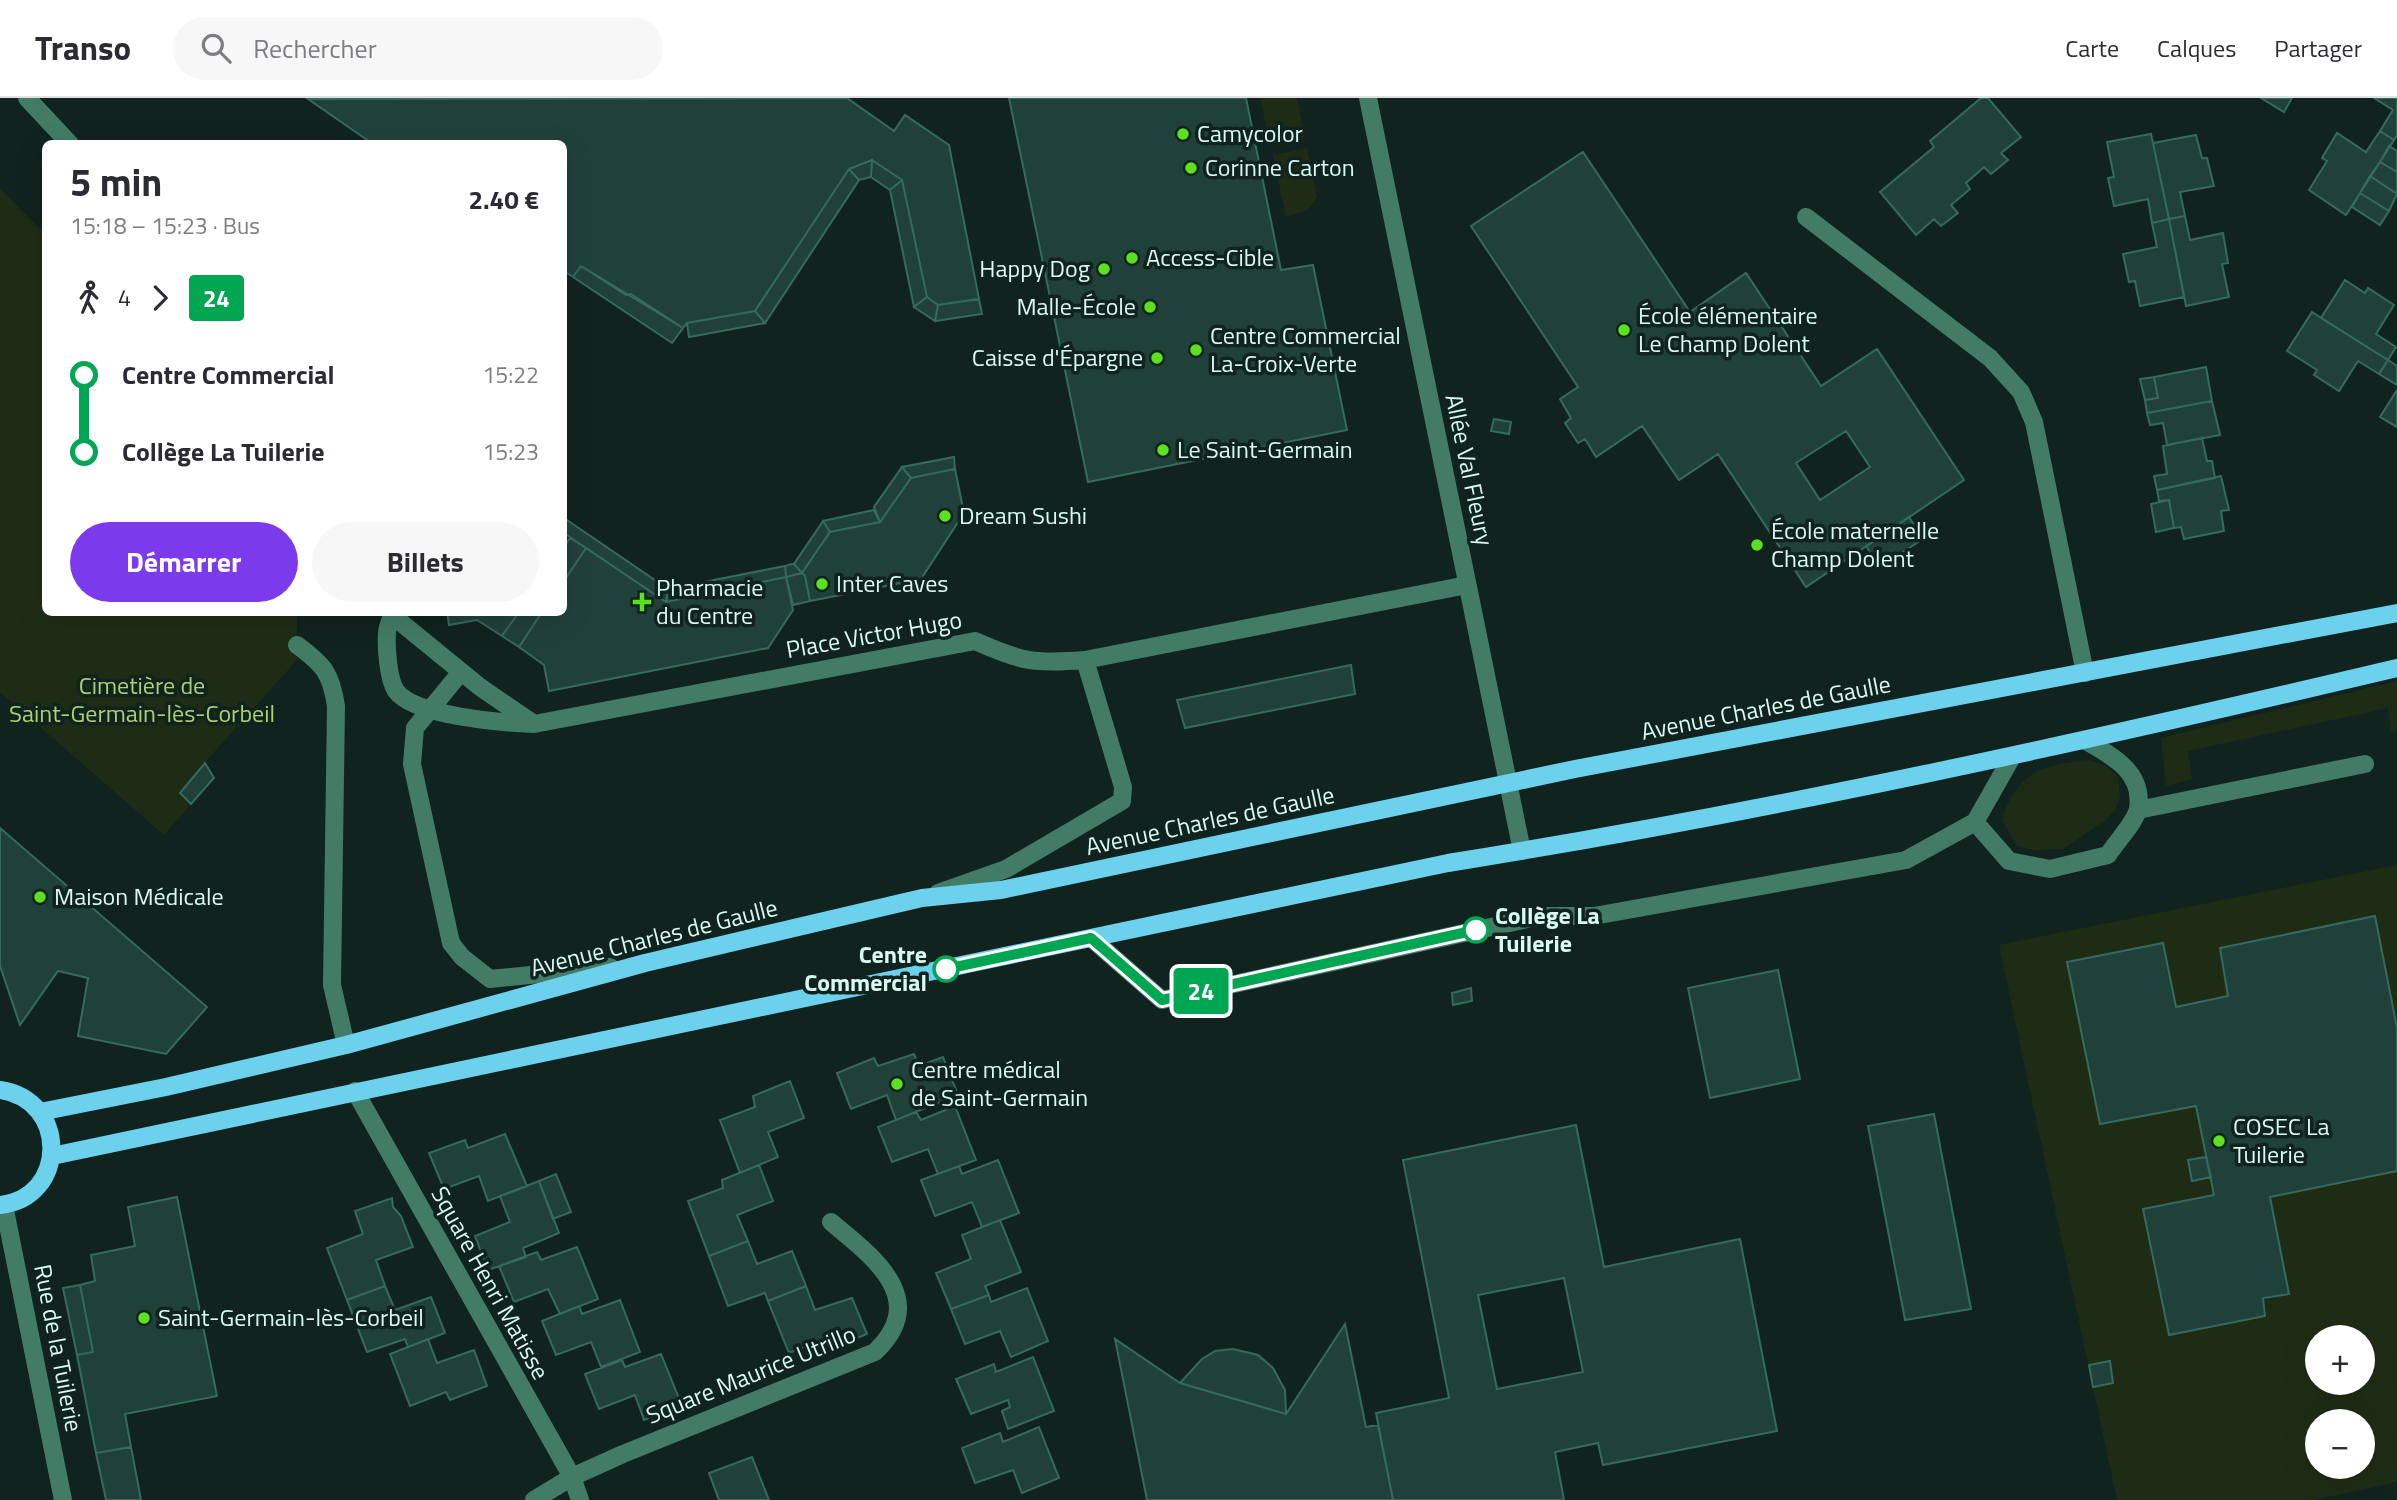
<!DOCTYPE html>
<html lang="fr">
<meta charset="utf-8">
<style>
body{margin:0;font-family:"Titillium Web",sans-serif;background:#f7f7f7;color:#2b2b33;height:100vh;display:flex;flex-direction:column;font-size:26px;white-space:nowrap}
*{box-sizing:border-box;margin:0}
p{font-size:23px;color:#7c7c81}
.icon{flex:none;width:38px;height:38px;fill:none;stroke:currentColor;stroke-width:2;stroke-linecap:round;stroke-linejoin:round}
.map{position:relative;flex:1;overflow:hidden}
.drawer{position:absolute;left:42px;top:42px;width:525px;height:476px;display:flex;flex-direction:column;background:#fff;border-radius:10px;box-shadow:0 7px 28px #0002}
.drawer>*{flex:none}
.badge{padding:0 14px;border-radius:5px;font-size:24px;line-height:46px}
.fabs{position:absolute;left:2305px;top:1227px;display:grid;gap:14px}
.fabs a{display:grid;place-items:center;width:70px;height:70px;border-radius:50%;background:#fff;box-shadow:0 7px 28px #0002;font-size:35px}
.map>.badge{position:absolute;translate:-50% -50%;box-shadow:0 0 0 4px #fff}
.legs{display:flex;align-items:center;gap:10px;height:77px;padding:0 28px;font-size:23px}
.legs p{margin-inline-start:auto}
.headline{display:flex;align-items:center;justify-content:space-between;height:119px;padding:0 28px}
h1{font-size:38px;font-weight:700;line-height:52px}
.cta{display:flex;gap:14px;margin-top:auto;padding:14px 28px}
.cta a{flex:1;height:80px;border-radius:42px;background:#7c3aed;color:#fff;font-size:28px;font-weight:700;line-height:80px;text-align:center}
.cta a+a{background:#f7f7f7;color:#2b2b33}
ul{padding:0 28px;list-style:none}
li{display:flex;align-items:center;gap:24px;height:77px;font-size:26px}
li i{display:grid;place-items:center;width:10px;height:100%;margin:0 9px;background:currentColor}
li i::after{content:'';width:18px;height:18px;margin:-9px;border:5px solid;border-radius:50%;background:#fff}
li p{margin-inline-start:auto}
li:first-child i{background:linear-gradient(#0000 50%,currentColor 0)}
li:last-child i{background:linear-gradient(currentColor 50%,#0000 0)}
header{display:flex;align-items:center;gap:42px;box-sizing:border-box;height:98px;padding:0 35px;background:#fff;border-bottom:2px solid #e1e1e2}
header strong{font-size:33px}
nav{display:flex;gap:38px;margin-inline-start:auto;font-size:24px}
.search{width:490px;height:63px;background:#f7f7f7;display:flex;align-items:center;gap:18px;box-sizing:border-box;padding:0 24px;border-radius:38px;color:#7c7c81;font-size:26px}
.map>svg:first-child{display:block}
</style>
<header>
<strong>Transo</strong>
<div class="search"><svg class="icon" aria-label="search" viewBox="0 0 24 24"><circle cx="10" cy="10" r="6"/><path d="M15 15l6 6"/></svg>Rechercher</div>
<nav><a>Carte</a><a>Calques</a><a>Partager</a></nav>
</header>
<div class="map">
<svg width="2397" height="1402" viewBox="0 0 2397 1402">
<rect width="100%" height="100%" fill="#11231e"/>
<!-- green -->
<path fill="#1f2c15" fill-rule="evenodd" d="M 1260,0 L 1297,0 L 1305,40 L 1270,47 Z
M 1307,50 L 1317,99 L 1308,112 L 1286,119 L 1273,57 Z
M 0,91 L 45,135 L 46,514 L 297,515 L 297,562 L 205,664 L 214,680 L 164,737 L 0,594 Z
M 2397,583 L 2397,633 L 2391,634 L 2388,610 L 2188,653 L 2192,681 L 2166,688 L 2161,640 Z
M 2089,662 L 2106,668 L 2118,679 L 2120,699 L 2116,711 L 2107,721 L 2063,751 L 2032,752 L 2017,748 L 2002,722 C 2017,674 2042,667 2089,662 Z
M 2397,767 L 2397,1384 L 2314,1402 L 2117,1402 L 1999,847 ZM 2317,1239 L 2362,1239 L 2362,1284 L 2317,1284 ZM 2317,1323 L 2362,1323 L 2362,1368 L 2317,1368 Z"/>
<!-- building -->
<path fill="#20413a" stroke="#356a5f" stroke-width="2" fill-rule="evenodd" d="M 847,0 L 894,33 L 905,17 L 949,47 L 979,201 L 938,207 L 927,199 L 902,82 L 872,62 L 849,71 L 755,213 L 687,225 L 683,230 L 581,168 L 573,179 L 564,173 L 564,46 L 373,46 L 308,1 Z
M 1009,0 L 1246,0 L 1281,172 L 1313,167 L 1347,332 L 1088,384 Z
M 1981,0 L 1988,0 L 2021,39 L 2001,55 L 2008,62 L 1991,76 L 1984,69 L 1966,85 L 1970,91 L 1951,107 L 1958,115 L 1941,128 L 1934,121 L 1916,137 L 1880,94 L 1934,49 L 1930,43 Z
M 2261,0 L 2292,0 L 2284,14 Z
M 2374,0 L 2397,0 L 2397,37 L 2394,42 L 2380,33 L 2393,12 Z
M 2380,33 L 2394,42 L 2346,117 L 2309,92 L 2327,63 L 2322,60 L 2337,35 L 2366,54 Z
M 2151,36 L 2169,121 L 2152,125 L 2148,101 L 2114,108 L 2108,80 L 2114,79 L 2107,44 Z
M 2196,37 L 2202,60 L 2207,60 L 2214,88 L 2180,94 L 2185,118 L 2169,121 L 2153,45 Z
M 2389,48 L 2397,53 L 2397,74 L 2380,64 Z
M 1583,54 L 1690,214 L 1746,175 L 1821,288 L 1877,251 L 1964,382 L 1806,489 L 1718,356 L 1679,382 L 1642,328 L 1596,359 L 1585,341 L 1578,345 L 1565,325 L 1571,320 L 1560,301 L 1578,289 L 1471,128 ZM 1846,333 L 1870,369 L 1820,402 L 1796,365 Z
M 872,62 L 871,79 L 859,82 L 849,71 Z
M 872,62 L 902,82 L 890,92 L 871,79 Z
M 2380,64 L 2397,74 L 2397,96 L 2370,78 Z
M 849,71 L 859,82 L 765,225 L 755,213 Z
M 2370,78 L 2397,96 L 2389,113 L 2360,95 Z
M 902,82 L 927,199 L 914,209 L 890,92 Z
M 2360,95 L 2389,113 L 2380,127 L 2352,109 Z
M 2185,118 L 2190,142 L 2223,135 L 2228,165 L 2222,166 L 2229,199 L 2186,208 L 2169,121 Z
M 2169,121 L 2184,199 L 2140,208 L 2135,183 L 2129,184 L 2123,156 L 2157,149 L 2152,125 Z
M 581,168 L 626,197 L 631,196 L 683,230 L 672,245 L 573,179 Z
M 2345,182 L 2365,195 L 2368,190 L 2394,207 L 2376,236 L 2396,249 L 2388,262 L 2321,220 Z
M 927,199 L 938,207 L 935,223 L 914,209 Z
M 979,201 L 982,216 L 935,223 L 938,207 Z
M 755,213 L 765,225 L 689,239 L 687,225 Z
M 2312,214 L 2388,262 L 2379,276 L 2358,263 L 2339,293 L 2314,277 L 2317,272 L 2287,253 Z
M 2388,262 L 2397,268 L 2397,287 L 2379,276 Z
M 2206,269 L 2212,303 L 2147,315 L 2145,302 L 2158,300 L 2154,279 Z
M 2154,279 L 2158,300 L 2145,302 L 2140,281 Z
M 2397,292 L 2397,329 L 2380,319 Z
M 2212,303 L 2220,337 L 2167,347 L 2163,325 L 2150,327 L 2147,315 Z
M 1494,321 L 1511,324 L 1509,336 L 1491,333 Z
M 2202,340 L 2207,363 L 2212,363 L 2215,380 L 2157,392 L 2154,378 L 2167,376 L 2163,348 Z
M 954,359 L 955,371 L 911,380 L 902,369 Z
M 902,369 L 911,380 L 880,424 L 874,409 Z
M 955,371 L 964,415 L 921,481 L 810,503 L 805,478 L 802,475 L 830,434 L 880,424 L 911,380 Z
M 2221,378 L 2229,412 L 2221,413 L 2224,433 L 2184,441 L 2181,429 L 2174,430 L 2169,402 L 2159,403 L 2157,392 Z
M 2169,402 L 2174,430 L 2156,434 L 2151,406 Z
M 874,412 L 880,424 L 830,434 L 823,423 Z
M 1909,419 L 1923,441 L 1880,469 L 1866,448 Z
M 564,420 L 668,491 L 666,504 L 564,435 Z
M 823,423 L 830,434 L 802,475 L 794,466 Z
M 570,440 L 586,450 L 564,483 L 564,449 Z
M 586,450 L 666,504 L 786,479 L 793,512 L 768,550 L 549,593 L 544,567 L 519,549 L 542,514 L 564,514 L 564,483 Z
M 792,466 L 794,466 L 802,475 L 786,479 L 785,468 Z
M 785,468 L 786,479 L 666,504 L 668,491 Z
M 802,475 L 805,478 L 810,503 L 793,507 L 786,479 Z
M 447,514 L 519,514 L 502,538 L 477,522 L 449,527 Z
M 519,514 L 542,514 L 519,549 L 502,538 Z
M 1351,567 L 1355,596 L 1185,630 L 1177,602 Z
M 205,665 L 214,680 L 191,706 L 180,695 Z
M 0,730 L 207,909 L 166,956 L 78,938 L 88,880 L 58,873 L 20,927 L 0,868 Z
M 2375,818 L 2397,930 L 2397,1073 L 2270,1099 L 2289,1196 L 2263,1200 L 2265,1218 L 2169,1237 L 2143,1111 L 2214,1097 L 2196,1008 L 2100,1026 L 2067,864 L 2163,845 L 2176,909 L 2228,898 L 2220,850 Z
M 1778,872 L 1800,981 L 1710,1000 L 1688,890 Z
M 1471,890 L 1472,903 L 1453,907 L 1452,895 Z
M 914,956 L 919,968 L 943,959 L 958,997 L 896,1022 L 887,997 L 851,1011 L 837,975 L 874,960 L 878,968 Z
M 790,983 L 804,1020 L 768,1034 L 778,1059 L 740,1075 L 720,1022 L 755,1009 L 753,998 Z
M 955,1008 L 976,1062 L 938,1076 L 928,1051 L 892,1064 L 878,1029 L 916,1014 L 921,1022 Z
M 1934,1016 L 1971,1211 L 1905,1222 L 1868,1028 Z
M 1576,1027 L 1604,1169 L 1740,1141 L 1777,1333 L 1603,1367 L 1598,1345 L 1555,1354 L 1564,1402 L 1393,1402 L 1376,1315 L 1449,1300 L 1403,1062 ZM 1564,1180 L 1583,1274 L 1497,1291 L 1478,1197 Z
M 505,1036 L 527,1088 L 488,1103 L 479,1078 L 444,1091 L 429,1055 L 465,1042 L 468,1050 Z
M 2206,1059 L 2211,1079 L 2192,1083 L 2188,1062 Z
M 998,1062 L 1019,1115 L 982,1129 L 972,1104 L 935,1118 L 921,1082 L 959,1068 L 962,1076 Z
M 759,1067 L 773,1103 L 737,1117 L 748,1143 L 709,1158 L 688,1103 L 723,1090 L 722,1082 Z
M 556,1076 L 571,1114 L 553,1121 L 539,1083 Z
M 539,1083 L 559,1135 L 523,1150 L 526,1159 L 488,1172 L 475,1138 L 510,1124 L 500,1098 Z
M 177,1099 L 217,1298 L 125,1316 L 131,1349 L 96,1355 L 77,1257 L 93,1254 L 80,1187 L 95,1183 L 91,1157 L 135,1148 L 128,1109 Z
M 392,1100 L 393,1109 L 401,1118 L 413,1149 L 376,1162 L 385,1188 L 347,1202 L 327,1150 L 363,1136 L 355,1113 Z
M 1000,1122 L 1021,1174 L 985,1188 L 989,1197 L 951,1211 L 936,1175 L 971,1161 L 962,1137 Z
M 748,1143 L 757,1166 L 792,1153 L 806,1188 L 768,1203 L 765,1195 L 728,1208 L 709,1158 Z
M 577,1149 L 598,1201 L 560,1216 L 548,1191 L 514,1204 L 499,1168 L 537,1154 L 541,1162 Z
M 80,1187 L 93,1254 L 77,1257 L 63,1190 Z
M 385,1188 L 395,1212 L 431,1199 L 445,1235 L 408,1249 L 405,1241 L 367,1254 L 347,1202 Z
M 806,1188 L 815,1212 L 852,1200 L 867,1236 L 830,1251 L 826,1241 L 789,1255 L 768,1203 Z
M 1027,1190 L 1048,1243 L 1011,1259 L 1000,1233 L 965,1246 L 951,1211 L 989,1197 L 991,1204 Z
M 620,1202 L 640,1254 L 601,1269 L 591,1244 L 556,1257 L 542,1223 L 579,1208 L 582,1216 Z
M 1345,1226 L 1366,1329 L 1378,1327 L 1393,1402 L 1147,1402 L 1115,1241 L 1180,1285 L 1286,1316 Z
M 428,1241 L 437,1265 L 474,1252 L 487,1288 L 450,1302 L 446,1294 L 410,1308 L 390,1256 Z
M 1233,1251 L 1258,1257 L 1273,1270 L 1285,1292 L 1286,1316 L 1180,1285 L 1202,1261 L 1215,1253 Z
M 661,1256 L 682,1308 L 644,1322 L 635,1297 L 599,1311 L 585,1276 L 622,1262 L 625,1269 Z
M 1033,1259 L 1054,1313 L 1008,1331 L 1002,1313 L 1010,1309 L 1008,1302 L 971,1316 L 956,1281 L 994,1266 L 996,1274 Z
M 2110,1263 L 2113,1285 L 2093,1289 L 2089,1267 Z
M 1039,1329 L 1059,1380 L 1022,1395 L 1013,1372 L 975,1385 L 962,1350 L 1000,1335 L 1003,1344 Z
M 131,1349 L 141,1402 L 106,1402 L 96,1355 Z
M 752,1359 L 769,1402 L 719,1402 L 709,1375 Z"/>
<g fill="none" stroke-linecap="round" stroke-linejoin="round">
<!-- minor -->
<path stroke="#427c66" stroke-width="18" d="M 27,0 L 70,46
M 1368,0 L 1522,753
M 1806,119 L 1990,260 L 2021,294 L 2034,324 L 2085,575
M 392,514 C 392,522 387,528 387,535 C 386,549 388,581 396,593 C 414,618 503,625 534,626 L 975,543 C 1022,564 1034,566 1085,562 L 1467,487
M 393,518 L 480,589 L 534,626
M 297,547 C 324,567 331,575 336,608 L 332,887 L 346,947
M 461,574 L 415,630 L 412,666 L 451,845 L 462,859 L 490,881 L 610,869
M 2138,712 L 2365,666
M 1975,724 L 2009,763 L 2050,771 L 2108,757 C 2116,744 2135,725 2138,711 C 2144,674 2112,658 2086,643
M 938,795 L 1006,771 L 1122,703 L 1123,689 L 1085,562
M 1091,840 L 1162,902 L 1541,818 L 1594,818 L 1906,762 L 1975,724 L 2012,659
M 355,993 L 572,1379 L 580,1402
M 4,1107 L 63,1402
M 534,1402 L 572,1379 L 623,1356 L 875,1254 C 931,1201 872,1158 831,1124"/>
<!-- major -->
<path stroke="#6cd1ec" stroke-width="18" d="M 0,992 C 69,1002 68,1100 0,1107
M 40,1014 L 166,989 L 346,947 L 645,865 L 922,800 L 1001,792 L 1575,671 L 2397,515
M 52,1058 L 1448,765 C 1767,714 2083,644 2397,570"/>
</g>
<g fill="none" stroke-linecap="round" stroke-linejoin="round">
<defs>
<path id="line-1" d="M 946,871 L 1091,840 L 1162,902 L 1476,832"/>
</defs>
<!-- line-1 casing -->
<use href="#line-1" stroke="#fff" stroke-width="16"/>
<!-- line-1 -->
<use href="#line-1" stroke="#00a651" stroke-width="10"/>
</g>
<!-- markers -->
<g fill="#5be11d" stroke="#11231e" stroke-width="2.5">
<circle cx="1183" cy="36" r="7"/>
<circle cx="1191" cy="70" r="7"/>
<circle cx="1132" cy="160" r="7"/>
<circle cx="1104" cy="171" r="7"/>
<circle cx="1150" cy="209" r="7"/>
<circle cx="1624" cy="232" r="7"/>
<circle cx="1196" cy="252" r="7"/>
<circle cx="1157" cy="260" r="7"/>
<circle cx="1163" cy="352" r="7"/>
<circle cx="945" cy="418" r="7"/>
<circle cx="1757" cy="447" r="7"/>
<circle cx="822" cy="486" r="7"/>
<path d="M638.5 493.5h7v7h7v7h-7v7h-7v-7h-7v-7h7z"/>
<circle cx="40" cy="799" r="7"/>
<circle cx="897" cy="986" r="7"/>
<circle cx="2219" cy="1043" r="7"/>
<circle cx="144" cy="1220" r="7"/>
</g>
<g fill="#fff" stroke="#00a651" stroke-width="3.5">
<circle cx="1476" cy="832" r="12"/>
<circle cx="946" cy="871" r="12"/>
</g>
<g text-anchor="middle" stroke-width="7" stroke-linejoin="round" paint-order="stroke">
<!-- poi labels -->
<g font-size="24" fill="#d8faf0" stroke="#11231e" text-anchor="start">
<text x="1197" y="44">Camycolor</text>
<text x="1205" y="78">Corinne Carton</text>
<text x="1146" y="168">Access-Cible</text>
<text x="1090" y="179" text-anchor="end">Happy Dog</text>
<text x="1136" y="217" text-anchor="end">Malle-École</text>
<text x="1638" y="226">École élémentaire<tspan x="1638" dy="28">Le Champ Dolent</tspan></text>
<text x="1210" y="246">Centre Commercial<tspan x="1210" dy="28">La-Croix-Verte</tspan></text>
<text x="1143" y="268" text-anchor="end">Caisse d'Épargne</text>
<text x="1177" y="360">Le Saint-Germain</text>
<text x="959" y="426">Dream Sushi</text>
<text x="1771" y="441">École maternelle<tspan x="1771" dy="28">Champ Dolent</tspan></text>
<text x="836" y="494">Inter Caves</text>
<text x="656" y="498">Pharmacie<tspan x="656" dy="28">du Centre</tspan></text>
<text x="54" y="807">Maison Médicale</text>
<text x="911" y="980">Centre médical<tspan x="911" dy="28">de Saint-Germain</tspan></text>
<text x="2233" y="1037">COSEC La<tspan x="2233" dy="28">Tuilerie</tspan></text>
<text x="158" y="1228">Saint-Germain-lès-Corbeil</text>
</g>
<!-- street labels -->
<g font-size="24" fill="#d8faf0" stroke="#11231e">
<text transform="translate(1469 372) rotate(78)" y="8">Allée Val Fleury</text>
<text transform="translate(874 537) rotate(-10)" y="8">Place Victor Hugo</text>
<text transform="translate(1766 610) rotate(-11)" y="8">Avenue Charles de Gaulle</text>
<text transform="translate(1210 723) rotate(-12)" y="8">Avenue Charles de Gaulle</text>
<text transform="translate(654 840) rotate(-14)" y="8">Avenue Charles de Gaulle</text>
<text transform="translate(490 1185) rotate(61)" y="8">Square Henri Matisse</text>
<text transform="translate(58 1250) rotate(79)" y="8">Rue de la Tuilerie</text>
<text transform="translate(751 1277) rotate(-22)" y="8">Square Maurice Utrillo</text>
</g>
<!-- park labels -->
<g font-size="24" fill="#afd16d" stroke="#11231e">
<text x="142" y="596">Cimetière de<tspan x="142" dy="28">Saint-Germain-lès-Corbeil</tspan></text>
</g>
<!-- stop labels -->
<g font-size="24" font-weight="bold" fill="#d8faf0" stroke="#11231e" text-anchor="start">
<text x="1495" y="826">Collège La<tspan x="1495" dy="28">Tuilerie</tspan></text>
<text x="927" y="865" text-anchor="end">Centre<tspan x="927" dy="28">Commercial</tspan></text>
</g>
</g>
</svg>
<div class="fabs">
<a>+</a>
<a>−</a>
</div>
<b class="badge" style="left:1201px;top:893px;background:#00a651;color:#fff">24</b>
<section class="drawer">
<div class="headline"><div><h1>5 min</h1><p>15:18 – 15:23 · Bus</p></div><b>2.40 €</b></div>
<div class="legs"><svg class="icon" aria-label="walk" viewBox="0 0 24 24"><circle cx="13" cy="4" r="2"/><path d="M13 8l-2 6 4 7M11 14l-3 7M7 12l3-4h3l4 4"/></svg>4<svg class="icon" aria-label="forward" viewBox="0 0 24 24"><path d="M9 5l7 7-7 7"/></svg><b class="badge" style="background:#00a651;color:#fff">24</b></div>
<ul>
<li><i style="color:#00a651"></i><b>Centre Commercial</b><p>15:22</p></li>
<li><i style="color:#00a651"></i><b>Collège La Tuilerie</b><p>15:23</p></li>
</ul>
<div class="cta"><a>Démarrer</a><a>Billets</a></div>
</section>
</div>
